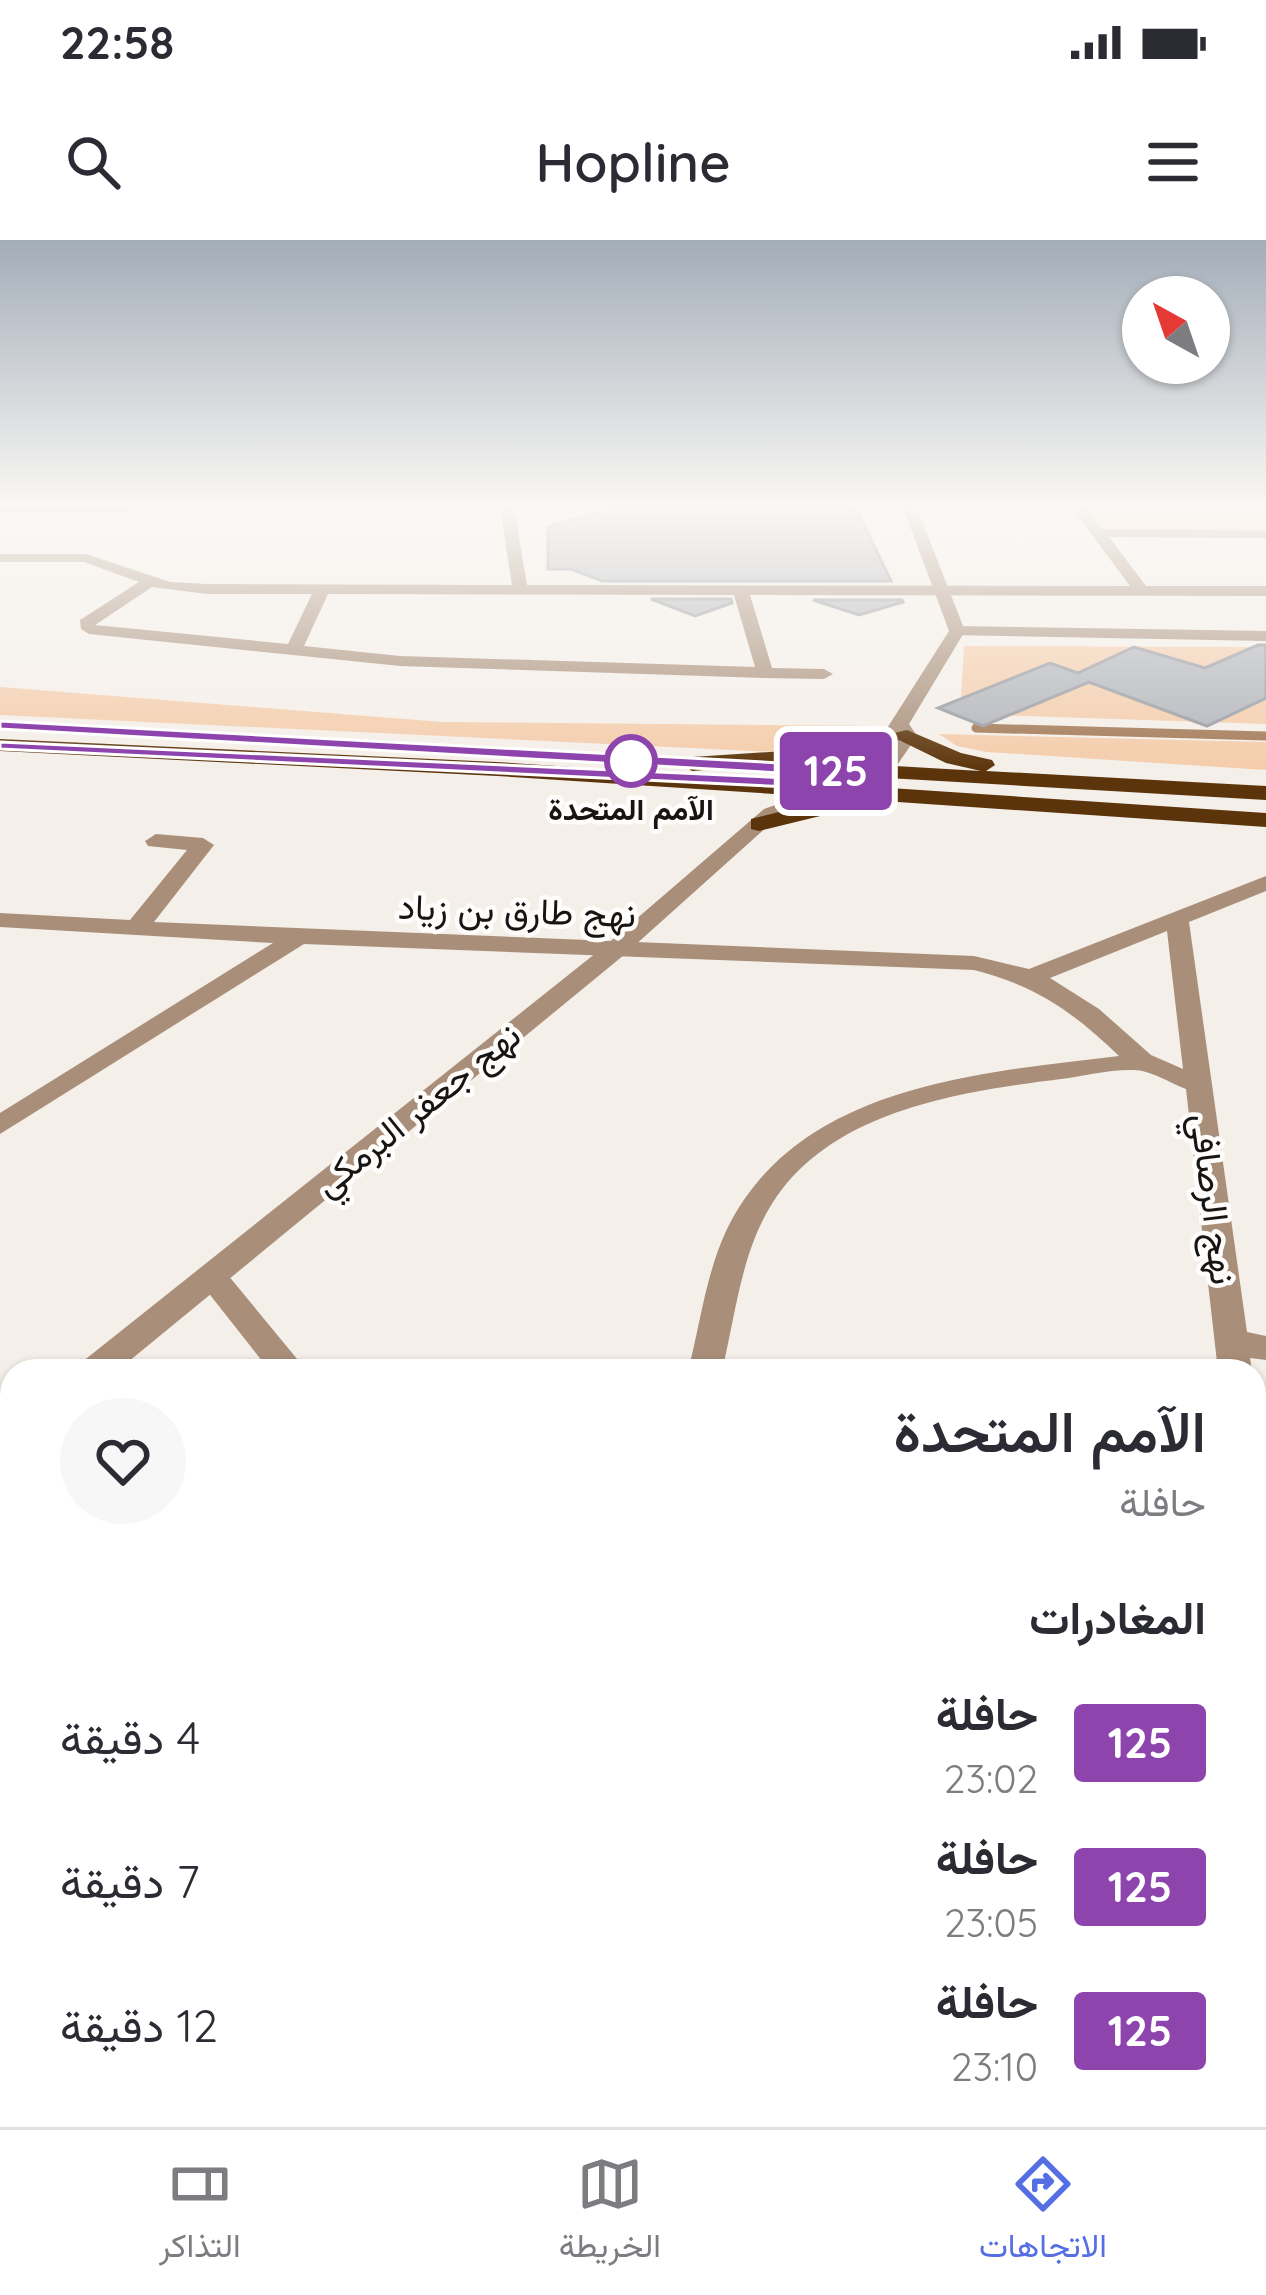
<!DOCTYPE html>
<html lang="ar">
<meta charset="utf-8">
<style>
body{margin:0;font-family:Quicksand,Vazirmatn,sans-serif;background:#f7f7f7;color:#2b2b33;direction:rtl;height:100vh;display:flex;flex-direction:column;font-size:45px;white-space:nowrap}
*{box-sizing:border-box;margin:0}
p{font-size:39px;color:#7c7c81}
.icon{flex:none;width:66px;height:66px;fill:none;stroke:currentColor;stroke-width:2;stroke-linecap:round;stroke-linejoin:round}
.map{position:relative;flex:1;overflow:hidden;direction:ltr}
.panel{position:absolute;left:0px;top:1119px;width:1266px;height:768px;display:flex;flex-direction:column;background:#fff;border-radius:36px 36px 0 0;box-shadow:0 3px 9px #0004;direction:rtl}
.panel>*{flex:none}
.badge{padding:0 24px;border-radius:9px;font-size:42px;line-height:78px}
.needle{width:78px;rotate:320deg}
.buttons{position:absolute;left:1122px;top:36px;display:grid;gap:24px}
.buttons a{display:grid;place-items:center;width:108px;height:108px;border-radius:50%;background:#fff;box-shadow:0 3px 9px #0004;font-size:60px}
.map>.badge{position:absolute;translate:-50% -50%;box-shadow:0 0 0 6px #fff}
h2{padding:0 60px;font-size:45px;line-height:108px}
.round{display:grid;place-items:center;flex:none;width:126px;height:126px;border-radius:63px;background:#f7f7f7}
.headline{display:flex;align-items:center;justify-content:space-between;height:204px;padding:0 60px}
h1{font-size:57px;font-weight:600;line-height:90px}
ul{padding:0;list-style:none}
li{display:flex;align-items:center;gap:36px;height:144px;padding:0 60px}
li div{flex:1}
li b{display:block;font-size:45px}
li em{font-style:normal}
li .badge{min-width:132px;font-weight:700;text-align:center}
.status{display:flex;justify-content:space-between;align-items:center;height:84px;padding:0 60px;background:#fff;direction:ltr}
.status svg{height:33px;fill:currentColor}
header{display:flex;justify-content:space-between;align-items:center;height:156px;padding:0 60px;background:#fff;font-size:54px;font-weight:600}
.tab-bar{display:flex;justify-content:space-around;align-items:center;height:168px;border-top:3px solid #e1e1e2;background:#fff;font-size:33px;color:#7c7c81}
.tab-bar a{display:grid;justify-items:center;gap:6px}
.tab-bar .current{color:#566ee4}
.map>svg:first-child{display:block}
</style>
<div class="status"><b>22:58</b><svg viewBox="0 0 49 12"><path d="M0 12V9h3v3zM5 12V6h3v6zM10 12V3h3v9zM15 12V0h3v12zM26 1h20v11H26zM47 4h2v5h-2z"/></svg></div>
<header><svg class="icon" aria-label="menu" viewBox="0 0 24 24"><path d="M4 6h16M4 12h16M4 18h16"/></svg>Hopline<svg class="icon" aria-label="search" viewBox="0 0 24 24"><circle cx="10" cy="10" r="6"/><path d="M15 15l6 6"/></svg></header>
<div class="map">
<svg width="1266" height="1887" viewBox="0 0 1266 1887">
<rect width="100%" height="100%" fill="#f5efe9"/>
<!-- green -->
<path fill="#f4ccaa" d="M 1086,268 L 1266,268 L 1266,289 L 1103,290 Z
M 964,406 L 1266,407 L 1266,484 L 960,474 Z
M 0,447 L 442,482 L 884,486 L 830,507 L 798,513 L 0,475 Z
M 939,494 L 1266,502 L 1266,530 L 987,512 L 957,506 Z"/>
<g fill="none" stroke-linecap="round" stroke-linejoin="round">
<!-- stream -->
<path stroke="#a27855" stroke-width="9" d="M 976,488 L 1266,496"/>
</g>
<!-- building -->
<path fill="#b0b3ba" stroke="#9799a0" stroke-width="3" d="M 613,268 L 847,268 L 857,271 L 891,341 L 602,341 L 571,329 L 548,329 L 548,287 Z
M 651,359 L 731,359 L 732,363 L 695,376 Z
M 813,360 L 902,360 L 903,362 L 859,375 Z
M 1258,405 L 1266,405 L 1266,458 L 1207,486 L 1089,442 L 983,486 L 938,468 L 1050,423 L 1078,433 L 1134,407 L 1205,428 Z"/>
<g fill="none" stroke-linecap="round" stroke-linejoin="round">
<!-- minor -->
<path fill="#a98f7a" fill-rule="evenodd" d="M 0,268 L 139,268 L 132,272 L 0,273 Z
M 500,268 L 514,268 L 527,345 L 1130,346 L 1072,268 L 1086,268 L 1102,289 L 1266,290 L 1266,298 L 1109,297 L 1146,346 L 1266,346 L 1266,356 L 750,355 L 772,428 L 824,429 L 833,434 L 824,439 L 765,438 L 400,426 L 89,394 L 81,389 L 80,380 L 139,342 L 84,322 L 0,322 L 0,314 L 86,314 L 170,342 L 207,344 L 512,345 ZM 152,347 L 207,354 L 312,354 L 288,404 L 95,385 ZM 328,354 L 734,355 L 755,427 L 400,416 L 304,406 Z
M 957,386 L 1266,391 L 1266,401 L 951,395 L 951,387 Z
M 156,594 L 203,598 L 214,605 L 154,682 L 974,716 L 1029,729 L 1266,636 L 1266,651 L 1189,682 L 1247,1092 L 1266,1096 L 1266,1120 L 1250,1118 L 1252,1131 L 1218,1131 L 1186,849 C 1170,843 1150,830 1134,830 C 1110,829 1084,836 1061,839 C 966,851 846,868 783,948 C 742,1000 737,1069 722,1131 L 688,1131 C 700,1085 706,1033 727,989 C 798,845 978,833 1119,816 C 1073,772 1037,746 974,730 L 304,704 L 0,894 L 0,873 L 273,703 L 0,687 L 0,673 L 130,680 L 187,610 L 148,606 L 145,601 ZM 1167,691 L 1183,829 L 1151,815 L 1099,769 L 1050,738 Z
M 212,1026 L 223,1029 L 307,1131 L 270,1131 L 196,1037 L 201,1029 Z
M 1254,1315 L 1266,1320 L 1266,1392 L 1254,1388 Z
M 1254,1610 L 1266,1615 L 1266,1661 L 1254,1656 Z
M 411,1875 L 465,1875 L 460,1887 L 406,1887 Z"/>
<!-- tertiary -->
<path fill="#a98f7a" fill-rule="evenodd" d="M 903,268 L 917,268 L 965,391 L 909,484 L 917,496 L 889,537 L 778,577 L 624,715 L 117,1131 L 77,1131 L 82,1122 L 606,705 L 764,569 L 875,529 L 891,505 L 815,548 L 798,544 L 884,493 L 949,391 Z
M 12,1183 L 12,1217 L 0,1221 L 0,1187 Z"/>
<!-- trunk -->
<path fill="#5c340b" fill-rule="evenodd" d="M 907,490 L 961,513 L 992,520 L 995,525 L 986,531 L 1266,546 L 1266,560 L 870,537 L 870,527 L 878,525 L 981,531 L 946,523 L 899,500 L 832,520 L 692,531 L 681,524 L 692,517 L 831,508 Z
M 0,499 L 497,522 L 1266,573 L 1266,587 L 854,559 L 853,568 L 759,591 L 751,589 L 751,579 L 836,558 L 497,536 L 0,511 Z"/>
</g>
<!-- sky -->
<linearGradient id="sky" x2="0" y2="1"><stop stop-color="#a3adb8"/><stop offset="0.5" stop-color="#faf8f5"/><stop offset="1" stop-color="#faf8f5" stop-opacity="0"/></linearGradient>
<rect width="1266" height="532" fill="url(#sky)"/>
<!-- line -->
<path fill="#8e44ad" stroke="#fff" stroke-width="3" d="M 0,481 L 837,526 L 845,531 L 815,546 L 790,547 L 0,509 L 0,502 L 790,538 L 816,535 L 0,489 Z"/>
<!-- markers -->
<circle fill="#fff" stroke="#8e44ad" stroke-width="6" cx="631" cy="521" r="24"/>
<g text-anchor="middle" stroke-width="9" stroke-linejoin="round" paint-order="stroke">
<!-- far-stop labels -->
<g font-size="30" font-weight="bold" fill="#171513" stroke="#fefdfc">
<text x="631" y="580">الآمم المتحدة</text>
</g>
<!-- street labels -->
<g font-size="36" fill="#171513" stroke="#fefdfc">
<text transform="translate(517 670) rotate(2)" y="13">نهج طارق بن زياد</text>
<text transform="translate(417 869) rotate(-39)" y="13">نهج جعفر البرمكي</text>
<text transform="translate(1214 959) rotate(83)" y="13">نهج الرصافي</text>
</g>
</g>
</svg>
<div class="buttons">
<a><svg class="needle" viewBox="-14 -14 28 28"><path d="M0-13l5 13h-10z" fill="#e53935"/><path d="M0 13l5-13h-10z" fill="#7c7c81"/></svg></a>
</div>
<b class="badge" style="left:836px;top:531px;background:#8e44ad;color:#fff">125</b>
<section class="panel">
<div class="headline"><div><h1>الآمم المتحدة</h1><p>حافلة</p></div><a class="round"><svg class="icon" aria-label="heart" viewBox="0 0 24 24"><path d="M12 20l-8-8c-3-5 5-10 8-4 3-6 11-1 8 4z"/></svg></a></div>
<h2>المغادرات</h2>
<ul>
<li><span class="badge" style="background:#8e44ad;color:#fff">125</span><div><b>حافلة</b><p>23:02</p></div><em>4 دقيقة</em></li>
<li><span class="badge" style="background:#8e44ad;color:#fff">125</span><div><b>حافلة</b><p>23:05</p></div><em>7 دقيقة</em></li>
<li><span class="badge" style="background:#8e44ad;color:#fff">125</span><div><b>حافلة</b><p>23:10</p></div><em>12 دقيقة</em></li>
</ul>
</section>
</div>
<nav class="tab-bar">
<a class="current"><svg class="icon" aria-label="directions" viewBox="0 0 24 24"><path d="M12 3l9 9-9 9-9-9zM9 14v-3h6M13 9l2 2-2 2"/></svg>الاتجاهات</a>
<a><svg class="icon" aria-label="map" viewBox="0 0 24 24"><path d="M3 6l6-2 6 2 6-2v14l-6 2-6-2-6 2zM9 4v14M15 6v14"/></svg>الخريطة</a>
<a><svg class="icon" aria-label="tickets" viewBox="0 0 24 24"><path d="M3 7h18v10H3zM15 7v10"/></svg>التذاكر</a>
</nav>
